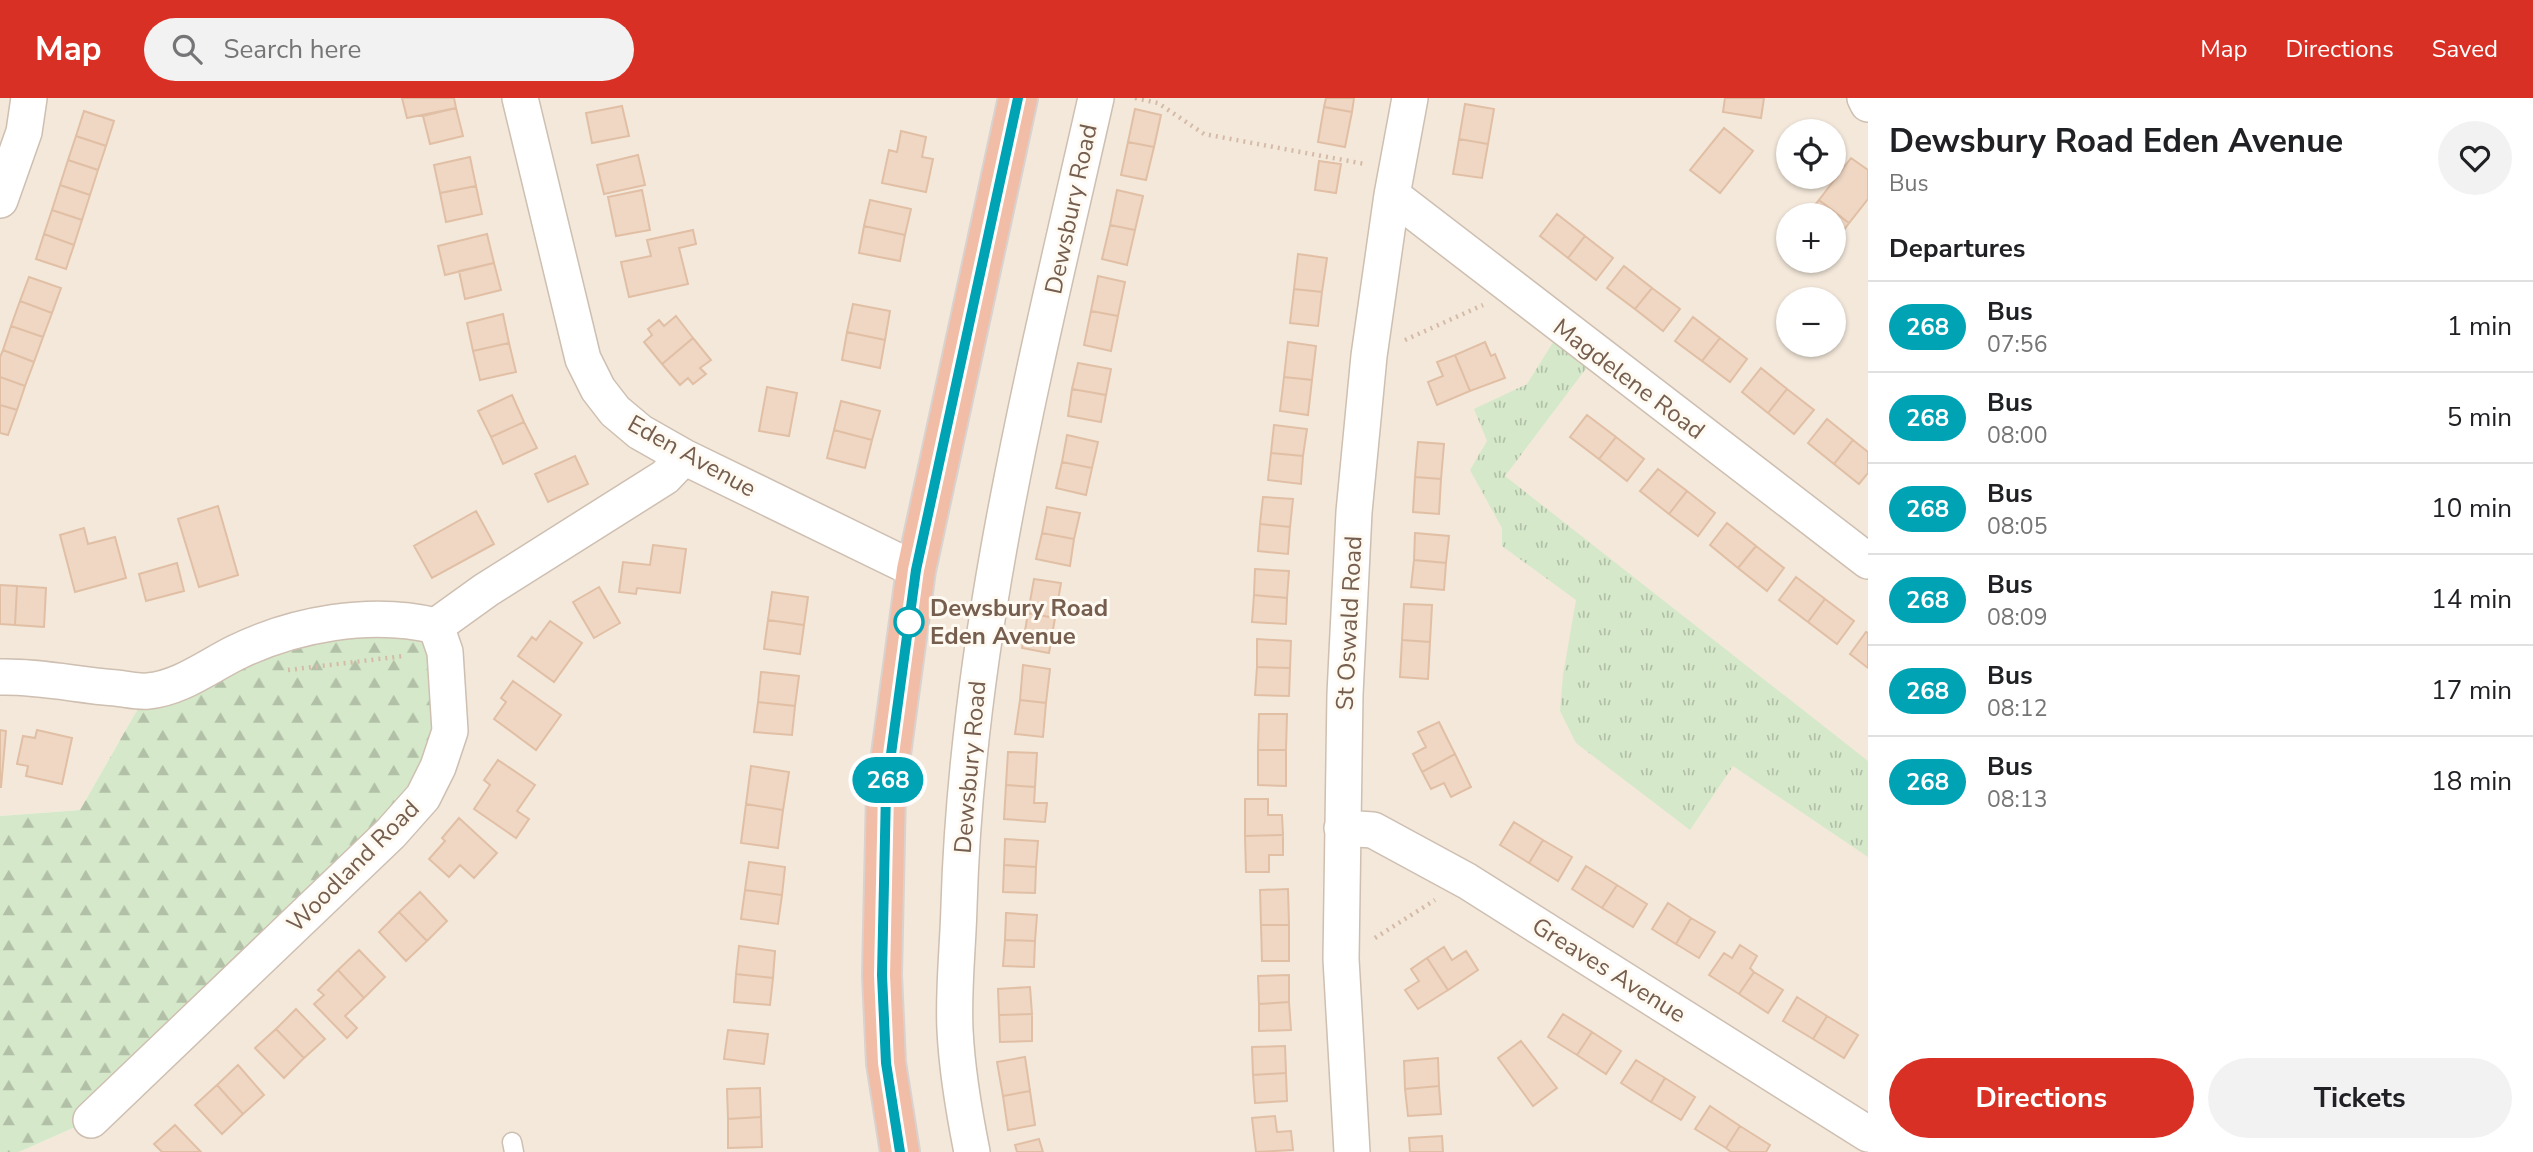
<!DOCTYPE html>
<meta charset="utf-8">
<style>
body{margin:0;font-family:"Nunito Sans",sans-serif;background:#f2f2f2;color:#202124;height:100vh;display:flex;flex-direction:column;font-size:26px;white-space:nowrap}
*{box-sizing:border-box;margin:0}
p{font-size:23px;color:#757577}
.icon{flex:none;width:38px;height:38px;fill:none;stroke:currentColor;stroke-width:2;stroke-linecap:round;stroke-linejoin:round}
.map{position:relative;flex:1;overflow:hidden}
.side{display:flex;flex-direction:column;background:#fff;width:665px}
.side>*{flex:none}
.badge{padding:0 14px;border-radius:23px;font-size:24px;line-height:46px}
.controls{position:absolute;left:1776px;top:21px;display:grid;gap:14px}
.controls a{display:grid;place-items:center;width:70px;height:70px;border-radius:50%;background:#fff;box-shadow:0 2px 5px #0004;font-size:35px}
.map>.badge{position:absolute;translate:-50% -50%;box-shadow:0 0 0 4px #fff}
h2{padding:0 21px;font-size:26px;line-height:63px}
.round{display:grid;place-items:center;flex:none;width:74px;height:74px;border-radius:37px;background:#f2f2f2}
.summary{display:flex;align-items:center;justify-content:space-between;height:119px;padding:0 21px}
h1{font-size:33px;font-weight:700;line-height:52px}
.primary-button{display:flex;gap:14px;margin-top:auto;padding:14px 21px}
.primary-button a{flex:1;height:80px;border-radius:42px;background:#d93025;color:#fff;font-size:28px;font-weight:700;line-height:80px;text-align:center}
.primary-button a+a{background:#f2f2f2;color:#202124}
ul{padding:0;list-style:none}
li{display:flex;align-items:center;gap:21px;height:91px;padding:0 21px;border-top:2px solid #e0e0e0}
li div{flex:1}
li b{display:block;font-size:26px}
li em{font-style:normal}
li .badge{min-width:77px;font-weight:700;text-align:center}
header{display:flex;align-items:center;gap:42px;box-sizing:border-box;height:98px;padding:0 35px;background:#d93025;color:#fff}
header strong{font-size:33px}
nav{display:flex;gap:38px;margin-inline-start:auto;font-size:24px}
.search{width:490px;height:63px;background:#f2f2f2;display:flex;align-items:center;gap:18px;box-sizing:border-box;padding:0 24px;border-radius:38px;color:#757577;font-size:26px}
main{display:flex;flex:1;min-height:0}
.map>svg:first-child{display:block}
</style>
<header>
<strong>Map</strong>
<div class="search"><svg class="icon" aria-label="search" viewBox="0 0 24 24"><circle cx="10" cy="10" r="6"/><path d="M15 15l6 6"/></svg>Search here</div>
<nav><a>Map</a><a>Directions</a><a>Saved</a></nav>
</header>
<main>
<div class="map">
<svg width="1868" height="1054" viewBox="0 0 1868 1054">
<defs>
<pattern id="grass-tufts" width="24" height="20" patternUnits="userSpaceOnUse" patternTransform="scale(1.75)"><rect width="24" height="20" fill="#d5e9ca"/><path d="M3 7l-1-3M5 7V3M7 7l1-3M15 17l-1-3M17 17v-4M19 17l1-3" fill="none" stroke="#b1c0a6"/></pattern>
<pattern id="forest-firs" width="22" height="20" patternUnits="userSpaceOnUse" patternTransform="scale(1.75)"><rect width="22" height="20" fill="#d5e9ca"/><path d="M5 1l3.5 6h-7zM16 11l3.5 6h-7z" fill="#b1c0a6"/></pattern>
</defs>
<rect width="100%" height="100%" fill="#fcf6eb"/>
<!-- residential -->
<path fill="#f3e8da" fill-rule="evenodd" d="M 0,0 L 1868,0 L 1868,1054 L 19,1054 L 91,1022 L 148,593 L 80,712 L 0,718 ZM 1788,33 L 1834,33 L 1834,79 L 1788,79 ZM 1788,117 L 1834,117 L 1834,163 L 1788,163 ZM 1788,201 L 1834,201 L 1834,247 L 1788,247 Z"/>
<!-- grass -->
<path fill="url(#grass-tufts)" d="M 1562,230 L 1597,256 L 1505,378 L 1868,663 L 1868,759 L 1733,668 L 1690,732 L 1576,645 L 1560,613 L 1563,577 L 1576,502 L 1502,448 L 1502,430 L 1470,372 L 1487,343 L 1474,311 L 1527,286 Z"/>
<!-- forest -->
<path fill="url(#forest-firs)" d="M 436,528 L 438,669 L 91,1022 L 19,1054 L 0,1054 L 0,718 L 80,712 L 148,593 L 254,546 Z"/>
<!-- building -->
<path fill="#efd7c4" stroke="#e1bfa5" stroke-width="2" d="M 402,0 L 454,0 L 456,10 L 407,20 Z
M 1326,0 L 1354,0 L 1352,14 L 1324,9 Z
M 1725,0 L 1764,0 L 1761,20 L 1723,14 Z
M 1465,6 L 1494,11 L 1488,46 L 1459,41 Z
M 622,8 L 629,38 L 592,45 L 586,15 Z
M 1324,9 L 1352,14 L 1345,49 L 1318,44 Z
M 456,10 L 463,38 L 430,46 L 423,18 Z
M 1135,11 L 1161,17 L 1154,49 L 1128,44 Z
M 84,13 L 114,23 L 106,48 L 76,38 Z
M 1724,30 L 1753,53 L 1720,95 L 1690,72 Z
M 901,33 L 926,39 L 922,59 L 933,61 L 926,94 L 882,85 L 889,52 L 897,54 Z
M 76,38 L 106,48 L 98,72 L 68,62 Z
M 1459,41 L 1488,46 L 1482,80 L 1453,76 Z
M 1128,44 L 1154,49 L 1146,82 L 1121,77 Z
M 638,57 L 645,87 L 604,96 L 597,67 Z
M 470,59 L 476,88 L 440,95 L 434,67 Z
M 1851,60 L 1868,72 L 1868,101 L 1849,125 L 1819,102 Z
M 68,62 L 98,72 L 90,97 L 60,87 Z
M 1319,63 L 1341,66 L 1336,95 L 1315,92 Z
M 60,87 L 90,97 L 82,122 L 52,112 Z
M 476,88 L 482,116 L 446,124 L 440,95 Z
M 642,92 L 650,132 L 616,138 L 608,99 Z
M 1117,92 L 1143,98 L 1135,132 L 1110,127 Z
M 870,102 L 911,111 L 905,137 L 864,128 Z
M 1819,102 L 1849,125 L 1834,146 L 1834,117 L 1807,117 Z
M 52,112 L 82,122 L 74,147 L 44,136 Z
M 1557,116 L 1585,138 L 1568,160 L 1540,138 Z
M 1110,127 L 1135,132 L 1127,167 L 1102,161 Z
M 864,128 L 905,137 L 900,163 L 859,155 Z
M 693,132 L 696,146 L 679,150 L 688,186 L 629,199 L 621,164 L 651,158 L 647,142 Z
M 44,136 L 74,147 L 66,171 L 36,161 Z
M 487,136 L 494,165 L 445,177 L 438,148 Z
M 1585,138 L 1613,160 L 1596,182 L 1568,160 Z
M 1298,156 L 1327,160 L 1322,194 L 1294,191 Z
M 494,165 L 501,192 L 465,201 L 459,173 Z
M 1624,168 L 1652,190 L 1635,211 L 1607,190 Z
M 1098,178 L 1125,184 L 1118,218 L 1091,213 Z
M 29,179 L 61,190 L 52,215 L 20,203 Z
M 1652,190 L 1680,211 L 1663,233 L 1635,211 Z
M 1294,191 L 1322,194 L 1318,228 L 1290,225 Z
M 20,203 L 52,215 L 43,239 L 11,228 Z
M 853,206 L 890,213 L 885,242 L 847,234 Z
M 1091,213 L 1118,218 L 1111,253 L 1084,247 Z
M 503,216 L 509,245 L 473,253 L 467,225 Z
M 676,218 L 693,240 L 662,266 L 644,244 L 652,237 L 648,231 L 659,222 L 664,228 Z
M 1693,219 L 1720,240 L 1702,263 L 1675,243 Z
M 11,228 L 43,239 L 34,264 L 3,252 Z
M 847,234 L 885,242 L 880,270 L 842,262 Z
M 693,240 L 711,262 L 700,270 L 706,276 L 693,286 L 688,280 L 680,287 L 662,266 Z
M 1720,240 L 1747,261 L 1730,284 L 1702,263 Z
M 1288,244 L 1316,248 L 1312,282 L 1284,279 Z
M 1485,244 L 1491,258 L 1495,256 L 1505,280 L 1470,293 L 1455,257 Z
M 509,245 L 516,274 L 480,282 L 473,253 Z
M 3,252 L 34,264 L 25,288 L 0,279 L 0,259 Z
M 1455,257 L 1470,293 L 1437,307 L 1428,284 L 1443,278 L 1437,264 Z
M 1078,265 L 1111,271 L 1106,297 L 1072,291 Z
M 1761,270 L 1787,291 L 1768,315 L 1742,294 Z
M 0,279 L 25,288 L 17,312 L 0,307 Z
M 1284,279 L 1312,282 L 1308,317 L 1280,313 Z
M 767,289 L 797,295 L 789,338 L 759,333 Z
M 1072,291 L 1106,297 L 1101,324 L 1068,318 Z
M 1787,291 L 1814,312 L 1794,336 L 1768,315 Z
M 512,297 L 524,324 L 491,339 L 478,313 Z
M 841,303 L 880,313 L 872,342 L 834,332 Z
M 0,307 L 17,312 L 8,337 L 0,335 Z
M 1587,317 L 1616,339 L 1599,361 L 1570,339 Z
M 1827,321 L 1853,342 L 1834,366 L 1808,345 Z
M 524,324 L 537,350 L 503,366 L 491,339 Z
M 1274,327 L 1307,331 L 1303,358 L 1271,355 Z
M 834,332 L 872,342 L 865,370 L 827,360 Z
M 1067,337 L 1098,344 L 1092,370 L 1062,364 Z
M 1616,339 L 1644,361 L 1627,383 L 1599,361 Z
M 1853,342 L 1868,354 L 1868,375 L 1859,386 L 1834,366 Z
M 1418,344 L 1444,346 L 1441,381 L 1415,379 Z
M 1271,355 L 1303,358 L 1301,386 L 1268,382 Z
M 575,358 L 588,386 L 548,404 L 535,376 Z
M 1062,364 L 1092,370 L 1086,397 L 1056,390 Z
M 1658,371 L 1687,393 L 1669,416 L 1640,393 Z
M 1415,379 L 1441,381 L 1439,416 L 1413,414 Z
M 1687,393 L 1715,415 L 1698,438 L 1669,416 Z
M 1263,399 L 1293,401 L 1290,429 L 1260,426 Z
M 218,408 L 238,477 L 199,489 L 178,421 Z
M 1047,409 L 1080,415 L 1074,441 L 1042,435 Z
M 476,413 L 494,446 L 432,480 L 414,448 Z
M 1727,425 L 1756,448 L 1738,470 L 1710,447 Z
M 1260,426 L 1290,429 L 1288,456 L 1258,453 Z
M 84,430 L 88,446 L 115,439 L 126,480 L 75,494 L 60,437 Z
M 1042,435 L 1074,441 L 1070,468 L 1036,461 Z
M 1415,435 L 1449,438 L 1446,465 L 1414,462 Z
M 653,447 L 686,451 L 680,495 L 637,490 L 636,496 L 619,494 L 623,464 L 650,467 Z
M 1756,448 L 1784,470 L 1767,493 L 1738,470 Z
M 1414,462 L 1446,465 L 1444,492 L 1411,489 Z
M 177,465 L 184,493 L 146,503 L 139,476 Z
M 1255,471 L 1289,473 L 1287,500 L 1254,497 Z
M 1796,479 L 1825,501 L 1808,524 L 1779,502 Z
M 1034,481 L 1061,485 L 1055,520 L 1028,515 Z
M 0,487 L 17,488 L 15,527 L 0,526 Z
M 17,488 L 46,490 L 44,529 L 15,527 Z
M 599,489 L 620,525 L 594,540 L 573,504 Z
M 772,494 L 808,499 L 804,527 L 768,522 Z
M 1254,497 L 1287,500 L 1286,526 L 1252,524 Z
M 1825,501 L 1854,523 L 1837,546 L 1808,524 Z
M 1404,506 L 1432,507 L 1430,544 L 1402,542 Z
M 1028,515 L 1055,520 L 1049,555 L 1022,550 Z
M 768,522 L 804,527 L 800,556 L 764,551 Z
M 550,523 L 582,545 L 554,584 L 518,558 L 532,539 L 536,542 Z
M 1866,534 L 1868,535 L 1868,570 L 1850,556 Z
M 1257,541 L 1291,543 L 1290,570 L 1257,569 Z
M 1402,542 L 1430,544 L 1428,581 L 1400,579 Z
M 1023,567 L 1050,571 L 1046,605 L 1020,602 Z
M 1257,569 L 1290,570 L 1289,598 L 1255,597 Z
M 761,574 L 799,578 L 795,608 L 758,604 Z
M 513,583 L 561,617 L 536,652 L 494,621 L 506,604 L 501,600 Z
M 1020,602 L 1046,605 L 1043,639 L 1015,636 Z
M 758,604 L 795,608 L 792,637 L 754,634 Z
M 1259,616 L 1287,616 L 1286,652 L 1258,652 Z
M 1439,624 L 1455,656 L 1422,674 L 1413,656 L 1426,649 L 1418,634 Z
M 0,632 L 6,633 L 1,689 L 0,689 Z
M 37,632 L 72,640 L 62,686 L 26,678 L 28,668 L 17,666 L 23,638 L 35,640 Z
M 1258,652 L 1286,652 L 1286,688 L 1258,687 Z
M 1008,654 L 1037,655 L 1035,689 L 1006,687 Z
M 1455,656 L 1471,689 L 1451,699 L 1444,685 L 1431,691 L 1422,674 Z
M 498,662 L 535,687 L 517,713 L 529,721 L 516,740 L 474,711 L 490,687 L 484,682 Z
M 751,668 L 789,674 L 783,712 L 746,706 Z
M 1006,687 L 1035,689 L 1034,705 L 1047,705 L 1045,724 L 1004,721 Z
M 1245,701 L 1268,701 L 1268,717 L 1282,717 L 1283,737 L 1245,738 Z
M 746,706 L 783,712 L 778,750 L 741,745 Z
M 459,720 L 497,755 L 474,780 L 460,767 L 449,779 L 429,761 L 445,743 L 442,740 Z
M 1514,724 L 1543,742 L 1529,765 L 1500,747 Z
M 1283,737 L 1283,757 L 1269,757 L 1269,774 L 1246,774 L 1245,738 Z
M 1005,741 L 1038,743 L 1036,769 L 1004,767 Z
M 1543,742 L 1572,759 L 1558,783 L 1529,765 Z
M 749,764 L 785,769 L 782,797 L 745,792 Z
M 1004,767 L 1036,769 L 1035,795 L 1003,794 Z
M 1586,768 L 1617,787 L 1602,810 L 1572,791 Z
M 1617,787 L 1647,806 L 1633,829 L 1602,810 Z
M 1288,791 L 1289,827 L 1261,827 L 1260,792 Z
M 745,792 L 782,797 L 778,826 L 741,821 Z
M 420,794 L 447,823 L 427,843 L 399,814 Z
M 1668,805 L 1691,820 L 1676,846 L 1652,831 Z
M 399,814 L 427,843 L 406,863 L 379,834 Z
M 1006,815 L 1037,817 L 1035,843 L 1005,842 Z
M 1691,820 L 1715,834 L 1699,860 L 1676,846 Z
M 1261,827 L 1289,827 L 1289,863 L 1262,863 Z
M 1005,842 L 1035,843 L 1034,869 L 1003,868 Z
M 1740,847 L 1757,858 L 1750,870 L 1754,874 L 1739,896 L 1709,877 L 1724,855 L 1732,860 Z
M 739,848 L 775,853 L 773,880 L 736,876 Z
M 1444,849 L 1452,862 L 1466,853 L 1478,872 L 1448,892 L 1427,860 Z
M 359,852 L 385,879 L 364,900 L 338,872 Z
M 1427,860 L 1448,892 L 1418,911 L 1405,892 L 1419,883 L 1411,871 Z
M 338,872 L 364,900 L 345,918 L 357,930 L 347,940 L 314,906 L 324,897 L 318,892 Z
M 1754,874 L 1783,892 L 1768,915 L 1739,896 Z
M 736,876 L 773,880 L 770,907 L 734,904 Z
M 1289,877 L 1289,904 L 1259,906 L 1258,878 Z
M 1030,889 L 1032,916 L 999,917 L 998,891 Z
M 1797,899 L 1827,918 L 1813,941 L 1783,923 Z
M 1289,904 L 1291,932 L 1259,933 L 1259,906 Z
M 296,911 L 325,941 L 304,960 L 276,931 Z
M 1032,916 L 1032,943 L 1000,944 L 999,917 Z
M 1563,916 L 1592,934 L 1577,957 L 1548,939 Z
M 1827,918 L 1858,937 L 1844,960 L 1813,941 Z
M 276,931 L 304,960 L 284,980 L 255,950 Z
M 728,932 L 768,936 L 764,966 L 724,961 Z
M 1592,934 L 1621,953 L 1606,976 L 1577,957 Z
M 1521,943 L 1557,990 L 1533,1008 L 1498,960 Z
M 1285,948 L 1286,975 L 1253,977 L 1252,949 Z
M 1025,959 L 1030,993 L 1003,998 L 997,964 Z
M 1438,960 L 1439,988 L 1405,991 L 1404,963 Z
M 1636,962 L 1665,980 L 1651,1004 L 1621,985 Z
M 238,967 L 264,997 L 243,1016 L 217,987 Z
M 1286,975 L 1287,1003 L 1255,1005 L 1253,977 Z
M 1665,980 L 1695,999 L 1681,1022 L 1651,1004 Z
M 217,987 L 243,1016 L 222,1036 L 195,1007 Z
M 1439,988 L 1441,1016 L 1408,1018 L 1405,991 Z
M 760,990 L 761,1019 L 728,1021 L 727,991 Z
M 1030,993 L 1035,1027 L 1008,1032 L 1003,998 Z
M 1710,1008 L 1740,1028 L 1726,1050 L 1695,1031 Z
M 1275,1018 L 1277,1034 L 1291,1033 L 1293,1052 L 1256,1054 L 1252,1020 Z
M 761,1019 L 762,1049 L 728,1050 L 728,1021 Z
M 175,1027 L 201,1054 L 162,1054 L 154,1046 Z
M 1740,1028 L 1770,1047 L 1766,1054 L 1731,1054 L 1726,1050 Z
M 1442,1038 L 1443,1054 L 1410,1054 L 1409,1040 Z
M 1039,1041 L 1043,1054 L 1017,1054 L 1015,1047 Z"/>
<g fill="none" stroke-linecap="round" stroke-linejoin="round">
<defs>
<path id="lane" d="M 512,1044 L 514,1054"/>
<path id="street" d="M 520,0 L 583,261 L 598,291 L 615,313 L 640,334 L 684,359 L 916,472
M 1865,0 L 1868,6
M 1392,97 L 1868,463
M 0,102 L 24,34 L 29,0
M 0,579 C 40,578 76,587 116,590 C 126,591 138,594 148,593 C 180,590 207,569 235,555 C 294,526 371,512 436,528
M 1342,730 L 1373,732 L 1467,783 L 1868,1036
M 91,1022 L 391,735 L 423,699 L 438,669 L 450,633 L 445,554 L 436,528 L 486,492 L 665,379 L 684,359
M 972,1054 C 964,1014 957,973 955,932 C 953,891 958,849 959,808 C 967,534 1036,266 1096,0
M 1352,1054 L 1341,861 L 1345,596 L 1354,414 L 1369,258 L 1392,97 L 1410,0"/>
<path id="highway" d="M 900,1054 L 886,965 L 882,877 L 886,693 L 916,472 L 1018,0"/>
</defs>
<!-- lane casing -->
<use href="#lane" stroke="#cebfb1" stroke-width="21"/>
<!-- street casing -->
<use href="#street" stroke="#cebfb1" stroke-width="38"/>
<!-- highway casing -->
<use href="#highway" stroke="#d9d2ce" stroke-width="42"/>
<!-- path -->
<path stroke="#d5bba7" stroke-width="4.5" stroke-dasharray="2 5" stroke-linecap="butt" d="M 1135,0 L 1158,5 L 1204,36 L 1365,66
M 1405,242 L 1483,207
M 288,572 L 404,558
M 1375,840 L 1435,802"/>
<!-- lane -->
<use href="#lane" stroke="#fff" stroke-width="18"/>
<!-- street -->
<use href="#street" stroke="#fff" stroke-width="35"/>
<!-- highway -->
<use href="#highway" stroke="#f1bda6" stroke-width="38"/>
</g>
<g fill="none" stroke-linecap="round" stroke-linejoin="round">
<defs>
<path id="line" d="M 900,1054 L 886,965 L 882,877 L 886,693 L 916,472 L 1018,0"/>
</defs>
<!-- line casing -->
<use href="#line" stroke="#fff" stroke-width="16"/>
<!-- line -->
<use href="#line" stroke="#00a3b4" stroke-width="10"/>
</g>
<!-- markers -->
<circle fill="#fff" stroke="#00a3b4" stroke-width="3.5" cx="909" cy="524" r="14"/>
<g text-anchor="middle" stroke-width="6" stroke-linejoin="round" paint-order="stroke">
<!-- street labels -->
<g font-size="24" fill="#765e4f" stroke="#fefaf2">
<text transform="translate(1071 111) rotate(-78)" y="8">Dewsbury Road</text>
<text transform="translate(1629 281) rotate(37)" y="8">Magdelene Road</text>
<text transform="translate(692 358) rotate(29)" y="8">Eden Avenue</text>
<text transform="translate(1349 525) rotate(-87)" y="8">St Oswald Road</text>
<text transform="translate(970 669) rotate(-85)" y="8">Dewsbury Road</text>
<text transform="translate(353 768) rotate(-45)" y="8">Woodland Road</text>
<text transform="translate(1609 872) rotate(32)" y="8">Greaves Avenue</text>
</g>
<!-- stop labels -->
<g font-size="24" font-weight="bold" fill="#765e4f" stroke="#fefaf2" text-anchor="start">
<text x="930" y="518">Dewsbury Road<tspan x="930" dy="28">Eden Avenue</tspan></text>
</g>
</g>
</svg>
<div class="controls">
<a><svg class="icon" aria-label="locate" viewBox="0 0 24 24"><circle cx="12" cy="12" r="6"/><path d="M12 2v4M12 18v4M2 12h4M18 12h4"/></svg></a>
<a>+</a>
<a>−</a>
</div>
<b class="badge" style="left:888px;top:682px;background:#00a3b4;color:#fff">268</b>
</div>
<section class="side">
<div class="summary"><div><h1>Dewsbury Road Eden Avenue</h1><p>Bus</p></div><a class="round"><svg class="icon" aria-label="heart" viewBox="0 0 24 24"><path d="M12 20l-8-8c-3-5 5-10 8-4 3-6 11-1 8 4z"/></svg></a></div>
<h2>Departures</h2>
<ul>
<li><span class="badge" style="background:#00a3b4;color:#fff">268</span><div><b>Bus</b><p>07:56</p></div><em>1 min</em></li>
<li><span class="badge" style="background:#00a3b4;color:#fff">268</span><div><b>Bus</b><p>08:00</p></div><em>5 min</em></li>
<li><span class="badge" style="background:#00a3b4;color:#fff">268</span><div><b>Bus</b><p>08:05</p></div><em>10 min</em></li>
<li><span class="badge" style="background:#00a3b4;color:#fff">268</span><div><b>Bus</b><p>08:09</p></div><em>14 min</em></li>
<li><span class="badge" style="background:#00a3b4;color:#fff">268</span><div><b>Bus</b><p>08:12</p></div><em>17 min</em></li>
<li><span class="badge" style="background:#00a3b4;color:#fff">268</span><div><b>Bus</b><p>08:13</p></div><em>18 min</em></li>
</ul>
<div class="primary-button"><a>Directions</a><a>Tickets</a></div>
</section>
</main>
